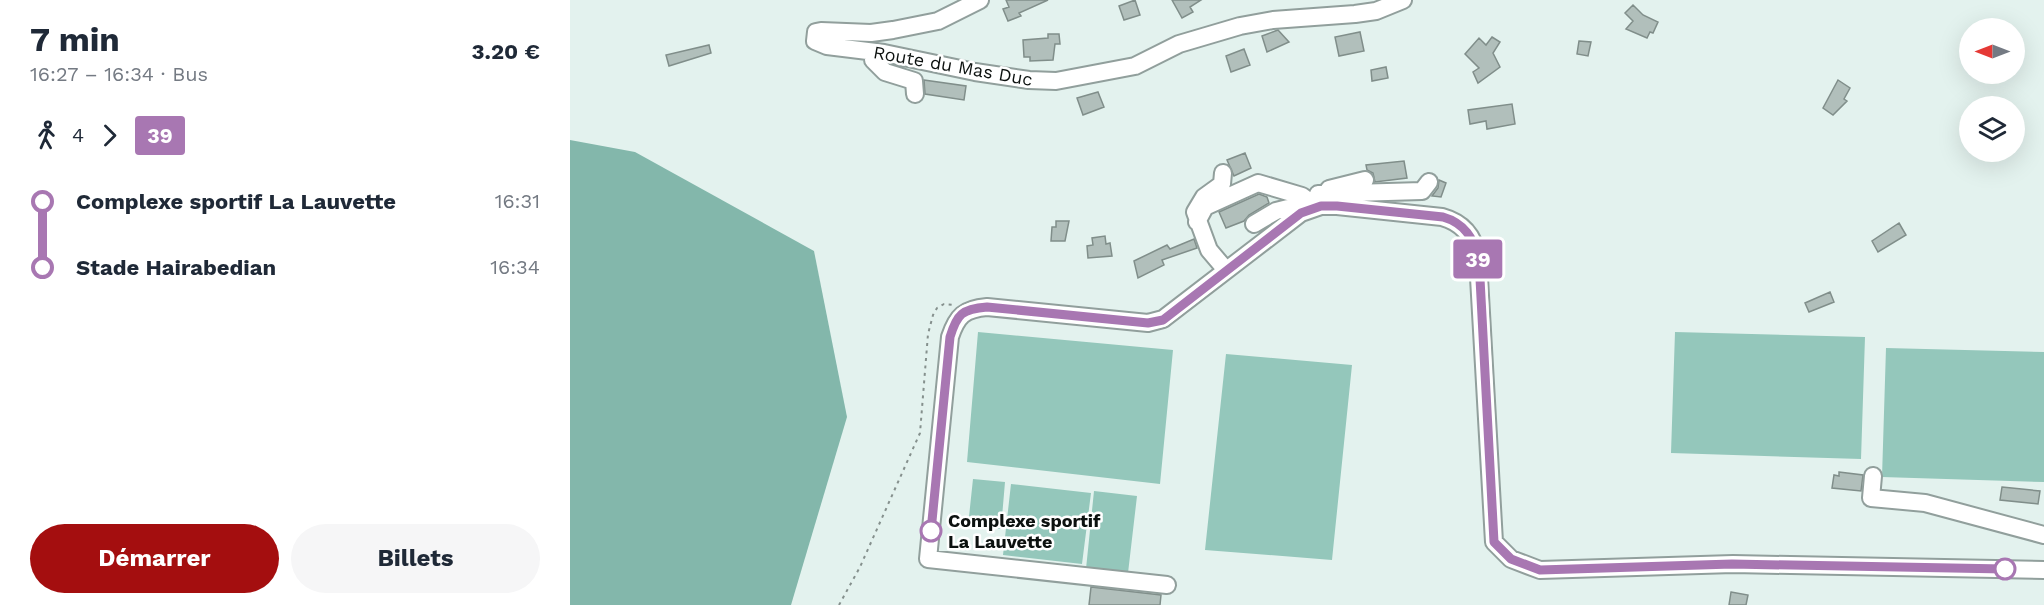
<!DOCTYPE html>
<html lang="fr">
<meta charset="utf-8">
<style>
body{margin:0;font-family:"Work Sans",sans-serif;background:#f6f6f7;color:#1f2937;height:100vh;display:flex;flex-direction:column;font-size:22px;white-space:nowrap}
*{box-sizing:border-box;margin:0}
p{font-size:20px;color:#747a83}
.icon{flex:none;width:33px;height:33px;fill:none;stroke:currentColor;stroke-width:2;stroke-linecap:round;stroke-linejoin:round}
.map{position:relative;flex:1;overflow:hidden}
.panel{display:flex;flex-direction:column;background:#fff;width:570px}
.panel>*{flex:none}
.badge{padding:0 12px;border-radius:4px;font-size:21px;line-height:39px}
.needle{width:39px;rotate:270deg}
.tools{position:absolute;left:1389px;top:18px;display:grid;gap:12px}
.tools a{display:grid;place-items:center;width:66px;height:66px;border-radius:50%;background:#fff;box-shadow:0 6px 24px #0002;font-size:30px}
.map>.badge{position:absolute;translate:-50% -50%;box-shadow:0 0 0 3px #fff}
.legs{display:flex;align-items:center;gap:9px;height:66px;padding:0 30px;font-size:20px}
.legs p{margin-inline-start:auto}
.overview{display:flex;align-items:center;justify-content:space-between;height:102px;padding:0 30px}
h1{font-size:33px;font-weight:700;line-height:45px}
.action{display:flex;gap:12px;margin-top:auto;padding:12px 30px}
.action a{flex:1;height:69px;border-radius:36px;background:#a40e0f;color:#fff;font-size:24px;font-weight:700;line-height:69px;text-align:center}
.action a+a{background:#f6f6f7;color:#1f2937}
ul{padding:0 30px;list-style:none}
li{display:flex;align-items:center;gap:21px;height:66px;font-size:22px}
li i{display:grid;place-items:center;width:9px;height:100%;margin:0 8px;background:currentColor}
li i::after{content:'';width:15px;height:15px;margin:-8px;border:4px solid;border-radius:50%;background:#fff}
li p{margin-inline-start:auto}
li:first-child i{background:linear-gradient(#0000 50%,currentColor 0)}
li:last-child i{background:linear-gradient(currentColor 50%,#0000 0)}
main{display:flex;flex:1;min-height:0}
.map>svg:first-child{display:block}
</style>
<main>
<section class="panel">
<div class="overview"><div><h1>7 min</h1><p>16:27 – 16:34 · Bus</p></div><b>3.20 €</b></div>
<div class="legs"><svg class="icon" aria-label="walk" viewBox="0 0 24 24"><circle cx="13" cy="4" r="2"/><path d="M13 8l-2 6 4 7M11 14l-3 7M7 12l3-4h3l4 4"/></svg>4<svg class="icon" aria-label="forward" viewBox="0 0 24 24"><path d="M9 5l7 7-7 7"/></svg><b class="badge" style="background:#a877b2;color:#fff">39</b></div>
<ul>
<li><i style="color:#a877b2"></i><b>Complexe sportif La Lauvette</b><p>16:31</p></li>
<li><i style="color:#a877b2"></i><b>Stade Hairabedian</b><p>16:34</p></li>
</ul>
<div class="action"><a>Démarrer</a><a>Billets</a></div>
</section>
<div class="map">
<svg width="1474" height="605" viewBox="0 0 1474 605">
<rect width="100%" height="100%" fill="#e3f2ee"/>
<!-- green -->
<path fill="#94c7bb" d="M 408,332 L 603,350 L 590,484 L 397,462 Z
M 1105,332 L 1295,337 L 1291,459 L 1101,453 Z
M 1316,348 L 1474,352 L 1474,482 L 1312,477 Z
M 656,354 L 782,365 L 762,560 L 635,550 Z
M 403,479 L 435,482 L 431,529 L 398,526 Z
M 441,484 L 521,493 L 512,564 L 433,555 Z
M 524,491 L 567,496 L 558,573 L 516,569 Z"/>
<!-- forest -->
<path fill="#83b7ab" d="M 0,140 L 65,152 L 244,251 L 277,417 L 221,605 L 0,605 Z"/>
<!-- building -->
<path fill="#b1bfbb" stroke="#808e8a" stroke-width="1.5" d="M 436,0 L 478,0 L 449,13 L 451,16 L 438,21 L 433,9 L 439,7 Z
M 565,0 L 570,15 L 554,20 L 549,6 Z
M 602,0 L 631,0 L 620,7 L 623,12 L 612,18 Z
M 1063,5 L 1073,15 L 1088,22 L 1083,33 L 1080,32 L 1077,38 L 1056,29 L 1063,21 L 1055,13 Z
M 708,30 L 719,42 L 697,52 L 692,36 Z
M 790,32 L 794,51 L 769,56 L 765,37 Z
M 478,34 L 489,34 L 490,44 L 485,44 L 483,60 L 460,61 L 460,57 L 454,57 L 453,40 L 478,38 Z
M 922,37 L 930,42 L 923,53 L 930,67 L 908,83 L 903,72 L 909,68 L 895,54 L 909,38 L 916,45 Z
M 1009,41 L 1021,42 L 1018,56 L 1007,54 Z
M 139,45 L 141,53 L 99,66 L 96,55 Z
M 674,49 L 680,65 L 661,72 L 656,56 Z
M 816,67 L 818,78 L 802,81 L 801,70 Z
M 354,80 L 396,86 L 394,100 L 355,94 Z
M 1268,80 L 1280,88 L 1274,99 L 1277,101 L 1263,115 L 1253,108 Z
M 528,92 L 534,107 L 513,115 L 507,98 Z
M 942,104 L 945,124 L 917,129 L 916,121 L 900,124 L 898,110 Z
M 675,153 L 681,168 L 664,176 L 657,160 Z
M 834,161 L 837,178 L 805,182 L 803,173 L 797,170 L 796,165 Z
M 869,180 L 876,183 L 871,197 L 862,196 L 868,188 Z
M 689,194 L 697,197 L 699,203 L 679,215 L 674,221 L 656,228 L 649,212 Z
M 486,221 L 499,221 L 495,241 L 481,241 L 482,227 L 486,227 Z
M 1329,223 L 1336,235 L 1308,252 L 1302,241 Z
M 535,236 L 536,244 L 540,243 L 542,256 L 518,258 L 517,246 L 523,245 L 522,238 Z
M 624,239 L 627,248 L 592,260 L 594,265 L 568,278 L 564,261 L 597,245 L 600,249 Z
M 1260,292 L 1264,302 L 1239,312 L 1235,303 Z
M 1269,472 L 1293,475 L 1291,491 L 1262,488 L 1264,475 L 1269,476 Z
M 1432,487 L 1470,491 L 1468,504 L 1430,500 Z
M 521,587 L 591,595 L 590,605 L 519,605 Z
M 1161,592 L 1178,595 L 1176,605 L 1159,605 Z"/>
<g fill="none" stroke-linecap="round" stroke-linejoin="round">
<defs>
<path id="minor" d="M 410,0 L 368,21 L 323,30 L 301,33 L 251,31 L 246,32 L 245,41 L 257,46 L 314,53 L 405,72 L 459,80 L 486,81 L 565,66 L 609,44 L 670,26 L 703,20 L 785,14 L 806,11 L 833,0
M 303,60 L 315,72 L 344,81 L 345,94
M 653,173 L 652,184 L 634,197 L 625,212 L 639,250 L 656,270
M 759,189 L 795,180
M 748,194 L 852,191 L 859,182
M 627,222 L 635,207 L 688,183 L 732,196 L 736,199 L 739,210
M 684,224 L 706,211 L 722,207 L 731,213
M 1303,476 L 1301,498 L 1355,503 L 1474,535
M 597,585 L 358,559 L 380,337 C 387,316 394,309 417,307 L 578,323 L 593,319 L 731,213 L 751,206 L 767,206 L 872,217 C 894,223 905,238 908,260 L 924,542 L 941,559 L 970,570 L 1163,564 L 1474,570"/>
</defs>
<!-- minor casing -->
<use href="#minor" stroke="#919f9c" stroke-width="20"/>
<!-- path -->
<path stroke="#85908d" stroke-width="2" stroke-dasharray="3 4.5" stroke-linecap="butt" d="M 269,605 L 290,567 L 350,433 L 358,334 L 363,315 L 367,308 L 374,304 L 384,305"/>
<!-- minor -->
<use href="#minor" stroke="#fff" stroke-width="16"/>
</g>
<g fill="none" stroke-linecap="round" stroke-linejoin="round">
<defs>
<path id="line-1" d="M 361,531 L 380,337 C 387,314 392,309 417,307 L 578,323 L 593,320 L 731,213 L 751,206 L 767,206 L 873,217 C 894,223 904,238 909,260 L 924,542 L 941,559 L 970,570 L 1162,564 L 1435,569"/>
</defs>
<!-- line-1 casing -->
<use href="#line-1" stroke="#fff" stroke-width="14"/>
<!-- line-1 -->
<use href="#line-1" stroke="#a877b2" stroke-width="9"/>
</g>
<!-- markers -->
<g fill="#fff" stroke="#a877b2" stroke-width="3">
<circle cx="361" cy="531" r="10"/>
<circle cx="1435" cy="569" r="10"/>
</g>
<g text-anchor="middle" stroke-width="5" stroke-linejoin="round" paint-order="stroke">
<!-- street labels -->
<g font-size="18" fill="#0c110f" stroke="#fff">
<text transform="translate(383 66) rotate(10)" y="6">Route du Mas Duc</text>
</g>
<!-- stop labels -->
<g font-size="18" font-weight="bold" fill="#0c110f" stroke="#fff" text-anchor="start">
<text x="378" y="527">Complexe sportif<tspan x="378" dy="21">La Lauvette</tspan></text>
</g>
</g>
</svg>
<div class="tools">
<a><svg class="needle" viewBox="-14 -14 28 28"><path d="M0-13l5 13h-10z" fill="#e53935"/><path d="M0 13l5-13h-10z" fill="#747a83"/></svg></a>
<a><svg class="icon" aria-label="layers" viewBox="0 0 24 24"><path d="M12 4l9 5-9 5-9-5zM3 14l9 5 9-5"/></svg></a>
</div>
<b class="badge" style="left:908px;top:259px;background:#a877b2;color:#fff">39</b>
</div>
</main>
